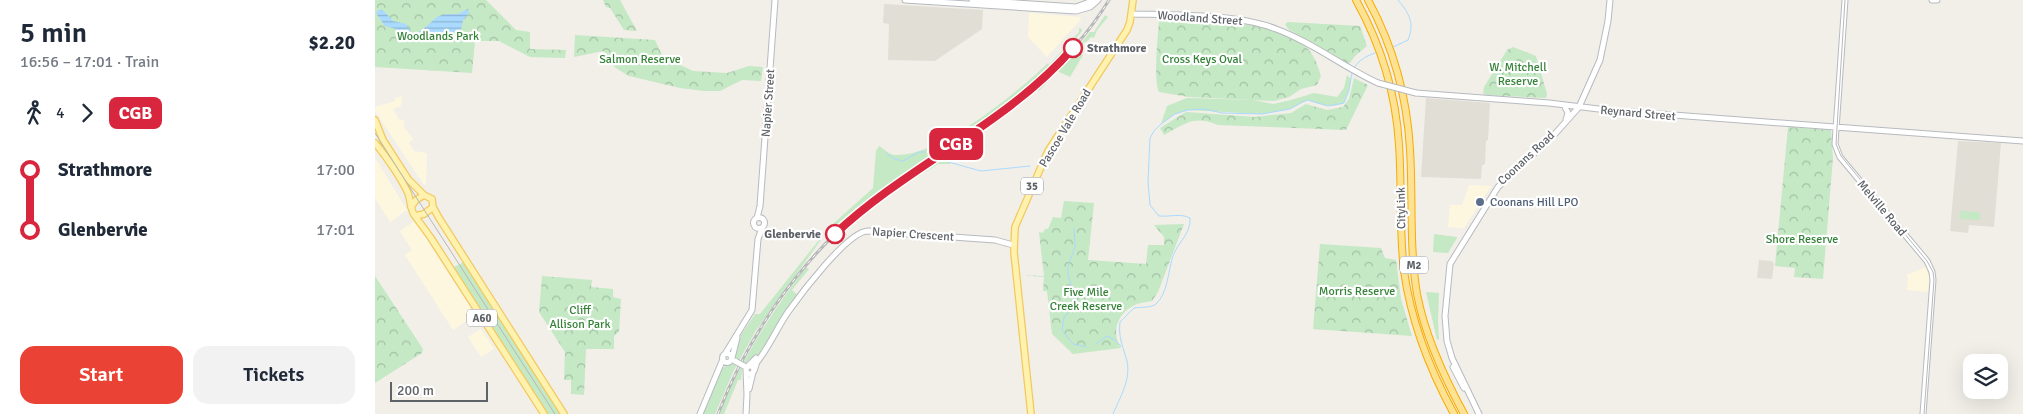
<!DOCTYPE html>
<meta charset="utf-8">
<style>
body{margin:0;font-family:Signika,sans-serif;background:#f2f2f3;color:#1f2937;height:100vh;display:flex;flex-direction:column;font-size:19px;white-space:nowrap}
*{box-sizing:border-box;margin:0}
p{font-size:16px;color:#747a83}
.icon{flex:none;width:28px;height:28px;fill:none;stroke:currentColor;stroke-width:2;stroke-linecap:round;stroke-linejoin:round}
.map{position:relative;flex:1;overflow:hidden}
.details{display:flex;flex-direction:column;background:#fff;width:375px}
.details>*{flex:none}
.badge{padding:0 10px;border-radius:8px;font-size:18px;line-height:32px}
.controls{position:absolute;left:1588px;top:354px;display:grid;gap:10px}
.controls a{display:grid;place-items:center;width:45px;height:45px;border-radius:10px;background:#fff;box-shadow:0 5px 20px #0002;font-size:25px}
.scale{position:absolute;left:15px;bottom:12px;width:98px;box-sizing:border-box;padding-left:5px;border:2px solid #5f6368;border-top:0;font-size:14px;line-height:18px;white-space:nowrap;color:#5f6368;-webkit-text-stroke:4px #fff;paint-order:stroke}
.map>.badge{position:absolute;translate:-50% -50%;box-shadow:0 0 0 2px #fff}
.legs{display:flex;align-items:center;gap:8px;height:55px;padding:0 20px;font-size:16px}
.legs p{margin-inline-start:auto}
.headline{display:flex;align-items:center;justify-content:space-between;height:85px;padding:0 20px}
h1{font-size:28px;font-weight:600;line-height:38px}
.action{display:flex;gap:10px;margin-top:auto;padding:10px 20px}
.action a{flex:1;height:58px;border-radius:15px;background:#ea4335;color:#fff;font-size:20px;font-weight:600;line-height:58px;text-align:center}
.action a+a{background:#f2f2f3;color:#1f2937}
ul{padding:0 20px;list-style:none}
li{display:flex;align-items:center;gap:18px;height:60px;font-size:19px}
li i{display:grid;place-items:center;width:8px;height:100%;margin:0 6px;background:currentColor}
li i::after{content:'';width:12px;height:12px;margin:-6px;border:4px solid;border-radius:50%;background:#fff}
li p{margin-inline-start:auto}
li:first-child i{background:linear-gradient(#0000 50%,currentColor 0)}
li:last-child i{background:linear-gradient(currentColor 50%,#0000 0)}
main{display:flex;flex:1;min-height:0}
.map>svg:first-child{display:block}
</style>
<main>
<section class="details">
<div class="headline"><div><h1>5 min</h1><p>16:56 – 17:01 · Train</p></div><b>$2.20</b></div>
<div class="legs"><svg class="icon" aria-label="walk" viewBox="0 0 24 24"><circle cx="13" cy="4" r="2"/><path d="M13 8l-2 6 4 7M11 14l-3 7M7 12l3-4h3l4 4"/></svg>4<svg class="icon" aria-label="forward" viewBox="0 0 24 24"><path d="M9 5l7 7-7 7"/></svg><b class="badge" style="background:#d7263d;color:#fff">CGB</b></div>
<ul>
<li><i style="color:#d7263d"></i><b>Strathmore</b><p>17:00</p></li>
<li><i style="color:#d7263d"></i><b>Glenbervie</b><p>17:01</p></li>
</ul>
<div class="action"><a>Start</a><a>Tickets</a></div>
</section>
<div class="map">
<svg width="1648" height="414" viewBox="0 0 1648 414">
<defs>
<pattern id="park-crowns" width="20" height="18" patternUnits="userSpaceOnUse" patternTransform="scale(1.25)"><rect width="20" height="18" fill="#c5e8c5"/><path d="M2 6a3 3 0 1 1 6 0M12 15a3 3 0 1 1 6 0" fill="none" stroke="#a3c0a4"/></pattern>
<pattern id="water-rules" width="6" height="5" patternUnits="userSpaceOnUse" patternTransform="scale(1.25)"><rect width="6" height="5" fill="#aadaff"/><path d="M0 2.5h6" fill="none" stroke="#8eb4d2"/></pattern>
</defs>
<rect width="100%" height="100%" fill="#f1efe8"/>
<!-- commercial -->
<path fill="#fef7e0" d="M 654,13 L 705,17 L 706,19 L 672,57 L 653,37 Z
M 27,96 L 26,106 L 18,109 L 23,119 L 29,120 L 29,127 L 38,139 L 34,143 L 39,151 L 52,153 L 51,184 L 49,185 L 0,111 L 0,107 L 20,101 L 20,98 Z
M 0,158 L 32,210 L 15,222 L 0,198 Z
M 1094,185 L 1116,186 L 1089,228 L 1073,227 L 1075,205 L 1087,205 Z
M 40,221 L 100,315 L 78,330 L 30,255 L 37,250 L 25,231 Z
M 1551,267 L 1554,277 L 1553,292 L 1532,290 L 1533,278 L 1531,275 Z
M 106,329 L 119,349 L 106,357 L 93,337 Z"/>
<!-- education -->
<path fill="#e1ded6" d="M 509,4 L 608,10 L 607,29 L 560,61 L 513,60 L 514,24 L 508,23 Z
M 1051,98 L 1115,103 L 1113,140 L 1111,141 L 1110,164 L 1107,165 L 1106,179 L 1046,177 Z
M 1583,141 L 1626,143 L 1619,227 L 1594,225 L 1593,233 L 1575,231 Z
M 1384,260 L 1397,261 L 1399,264 L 1397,279 L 1382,278 Z"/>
<!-- grass -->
<path fill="#c5e8c5" d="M 730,15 L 733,17 L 722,30 L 719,38 L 716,37 L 711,42 L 710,41 L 703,52 L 708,55 L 695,77 L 682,71 L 664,91 L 662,89 L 653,96 L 654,98 L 604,134 L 601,140 L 613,145 L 602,142 L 600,146 L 587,151 L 585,159 L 577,159 L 575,164 L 563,164 L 526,187 L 484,216 L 483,222 L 480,222 L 467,234 L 465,232 C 541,158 651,118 715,32 L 719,32 Z
M 704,28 L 707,29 L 707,31 L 675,68 L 649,92 L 614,117 L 481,208 L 458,230 L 456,228 L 459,223 L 498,188 L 501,151 L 504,146 C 509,149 515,155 520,155 C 563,158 643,92 673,63 L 674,65 L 704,32 Z
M 972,75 L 976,79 L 974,90 L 969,103 C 957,108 945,105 933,100 L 915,109 L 887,114 L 813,110 L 800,114 L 786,124 L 792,106 L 812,98 L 878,100 L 898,104 L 916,100 L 939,93 L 962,97 L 969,88 Z
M 1585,211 L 1603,212 L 1605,213 L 1605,220 L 1586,219 L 1584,218 Z
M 1059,234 L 1082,237 L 1082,238 L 1073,253 L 1058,252 Z
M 448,235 L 448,237 L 380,332 L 359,370 L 340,414 L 327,414 C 332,401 342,362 358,364 L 361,359 L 359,357 L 366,335 L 380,314 L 385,314 Z
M 89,262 L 119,312 L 110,318 L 79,267 Z
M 431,267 L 434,269 L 417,290 L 423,295 L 384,353 L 377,361 L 373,360 L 367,369 L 366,380 L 363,380 L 349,414 L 344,414 C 366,360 396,313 431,267 Z
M 1051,292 L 1064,293 L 1063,321 L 1064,339 L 1062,340 Z
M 124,316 L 187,414 L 171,414 L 113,323 Z"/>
<!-- park -->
<path fill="url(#park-crowns)" d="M 0,0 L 111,0 L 141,30 L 155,32 L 155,49 L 191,50 L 190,58 L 155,57 L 124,41 L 100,41 L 97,73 L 0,67 Z
M 228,0 L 245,0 L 262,31 L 249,30 L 235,8 L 231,7 Z
M 793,20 C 832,21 903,20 933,49 C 940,57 943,66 946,76 L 942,85 L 926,89 L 914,97 L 899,101 L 814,97 L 784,92 C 778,80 783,36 784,21 Z
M 913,22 L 985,26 L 992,46 L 980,56 L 974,64 L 913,29 L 910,24 Z
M 200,35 L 280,40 L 288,57 L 318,71 L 352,73 L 374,66 L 388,67 L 386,81 L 367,80 L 345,91 L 329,91 L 305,88 L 254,76 L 241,68 L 232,59 L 232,54 L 228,51 L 199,57 Z
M 1138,47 L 1161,56 L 1172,94 L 1171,98 L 1111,95 L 1108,93 L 1109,87 L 1132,50 Z
M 979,78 L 993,85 L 971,130 L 843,125 C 819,115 811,123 789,135 L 785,128 L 811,112 L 880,117 L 916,113 L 931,104 L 952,110 L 968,107 L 974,99 Z
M 1413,127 L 1456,130 L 1458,158 L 1448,279 L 1419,277 L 1420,268 L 1400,266 Z
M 689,201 L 719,203 L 713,260 L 771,264 L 773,245 L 789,245 L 789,237 L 779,225 L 809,224 L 783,292 L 777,301 C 771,302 763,303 758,306 C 742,314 736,333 746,348 L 698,354 L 677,334 L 672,291 L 668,291 L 669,277 L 646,275 L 669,276 L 664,232 L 668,233 L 670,229 L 673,229 L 678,217 L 686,218 Z
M 945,244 L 1006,248 L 1010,258 L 1021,260 L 1026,299 L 1037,336 L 938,329 Z
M 0,276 L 48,349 L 47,353 L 0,383 Z
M 167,276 L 217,280 L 216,287 L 238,289 L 238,297 L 246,299 L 244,332 L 239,336 L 239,349 L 211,349 L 209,395 L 196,394 L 196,380 L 189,380 L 190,352 L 164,312 Z"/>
<!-- water -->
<path fill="url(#water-rules)" d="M 93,9 L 94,13 L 88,20 L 86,29 L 67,37 L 54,35 L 42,38 L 30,37 L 21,29 L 10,26 L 1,13 L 4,10 L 8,10 L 18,21 L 31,24 L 37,34 L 46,31 L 62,17 L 71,14 L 83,14 Z"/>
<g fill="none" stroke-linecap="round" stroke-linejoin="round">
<!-- stream -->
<path stroke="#aadaff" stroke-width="1" d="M 1016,48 L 1033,40 C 1040,23 1034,13 1023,0
M 978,69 C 985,59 991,56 1003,52
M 512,154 L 520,159 L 528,161 L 544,152 L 550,152
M 573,162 L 606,171 L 655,166
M 699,229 L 700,247 L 693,266 L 693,275 L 703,304 L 689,317 L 687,330 L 698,344 L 711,347
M 721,344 L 732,336 L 740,340 L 746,346
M 738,414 C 745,397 756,380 752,361 C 748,347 743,337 745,322 L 759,308 C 765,307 776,308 781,304 C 793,293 793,271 798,256 C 803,242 816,234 815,218 C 806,213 795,217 784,216 L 775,205 L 773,182 L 775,138 L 779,131 L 786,124 L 800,114 L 813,110 L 830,109 L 847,113 L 887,114 L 915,109 L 927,102 L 933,100 L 953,106 L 969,103 L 974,90 L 977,73"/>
<defs>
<path id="secondary" d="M 530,0 L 701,11 L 715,7 L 723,0
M 597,0 L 701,7 L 720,0
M 1470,0 L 1460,144 L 1465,157 L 1552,261 L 1557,272 L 1558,280 L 1548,414
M 1557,0 L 1562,0
M 757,14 C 798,15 864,14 901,29 C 937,42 968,67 1003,83
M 1041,93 L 1174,103 L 1232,110 L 1648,141
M 1189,105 L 1193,113 L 1191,120
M378.5 223a5.5 5.5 0 1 1 11 0a5.5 5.5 0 1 1-11 0Z
M 382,218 L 385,206 L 400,0
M347.5 358a4.5 4.5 0 1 1 9 0a4.5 4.5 0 1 1-9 0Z
M 350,354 L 377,310 L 383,239 L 387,228
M 357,358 L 362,338
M371 370a4 4 0 1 1 8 0a4 4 0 1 1-8 0Z
M 373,366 L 381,358
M 1078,367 L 1089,388
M 371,371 L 372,395 L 371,414
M 379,371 L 382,362 C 394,347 402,328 413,312 C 425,295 473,231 493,231 L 620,240 L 638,245
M 374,389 L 378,372
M 325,414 L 348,359
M 1104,414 L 1077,358 L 1072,341 L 1070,316 L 1075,264 L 1123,187 L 1179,135 L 1204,107 L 1225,60 L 1233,21 L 1235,0"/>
<path id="primary" d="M 0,120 L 8,140 L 33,179 L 49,195
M 0,143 C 11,156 26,178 33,193 C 36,201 35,210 40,216 L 49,214 L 58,207 L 57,199 L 49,195 L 41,200 L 36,207
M 58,207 L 64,218 L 189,414
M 40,216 L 56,238 L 169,414
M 110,322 L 119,316 L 121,308
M 656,414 L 639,252 L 640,227 L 673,151 L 752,30 L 755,22 L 758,0"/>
<path id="highway" d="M 981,0 C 1006,45 1021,94 1024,145 C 1027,187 1024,229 1029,271 C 1036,321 1055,370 1079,414
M 993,0 C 1018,46 1032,97 1035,149 C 1038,197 1034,246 1042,294 C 1050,336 1069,377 1089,414"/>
</defs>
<!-- secondary casing -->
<use href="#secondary" stroke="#b6babf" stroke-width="7"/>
<!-- primary casing -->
<use href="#primary" stroke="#f2c960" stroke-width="8"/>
<!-- highway casing -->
<use href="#highway" stroke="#f9ab00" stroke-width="8"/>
<!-- secondary -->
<use href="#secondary" stroke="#fff" stroke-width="5"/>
<!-- primary -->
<use href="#primary" stroke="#fff2af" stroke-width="5.5"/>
<!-- highway -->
<use href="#highway" stroke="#fde293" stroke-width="6"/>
<!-- tram -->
<path stroke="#b6b7b8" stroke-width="1" d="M 1470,0 L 1461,144 L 1466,156 L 1552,261 L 1558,272 L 1559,280 L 1549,414
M 0,133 L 180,414"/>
<defs>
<path id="rail" d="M 343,414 C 374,334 426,258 494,204 C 581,135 673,100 734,0"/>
</defs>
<!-- rail casing -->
<use href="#rail" stroke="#b6b7b8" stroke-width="3"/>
<!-- rail -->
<use href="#rail" stroke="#fff" stroke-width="1" stroke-dasharray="4" stroke-linecap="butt"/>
<defs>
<path id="secondary-bridge" d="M 1003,83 L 1041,93
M 360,361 L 369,366"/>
</defs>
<!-- secondary-bridge casing -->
<use href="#secondary-bridge" stroke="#b6babf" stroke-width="7" stroke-linecap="butt"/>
<!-- secondary-bridge -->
<use href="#secondary-bridge" stroke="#fff" stroke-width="5"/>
</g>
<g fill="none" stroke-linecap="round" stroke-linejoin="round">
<defs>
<path id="line-1" d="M 460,234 C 533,165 631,125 698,48"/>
</defs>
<!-- line-1 casing -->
<use href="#line-1" stroke="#fff" stroke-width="11"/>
<!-- line-1 -->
<use href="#line-1" stroke="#d7263d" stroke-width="8"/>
</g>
<!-- markers -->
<g fill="#fff" stroke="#d7263d" stroke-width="2.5">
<circle cx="698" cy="48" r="9"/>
<circle cx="460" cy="234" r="9"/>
</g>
<circle fill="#5c6f8a" stroke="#fff" stroke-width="2" cx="1105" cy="202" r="5"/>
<g text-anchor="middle" stroke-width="4.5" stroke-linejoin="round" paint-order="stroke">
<!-- shield labels -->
<g fill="#fff" stroke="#8f9295" stroke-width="1">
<rect x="646" y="177.5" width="22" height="17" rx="4"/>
<rect x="1025" y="256.5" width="28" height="17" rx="4"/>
<rect x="92" y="309.5" width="30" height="17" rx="4"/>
</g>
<g font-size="11" font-weight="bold" fill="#5f6368">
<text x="657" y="190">35</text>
<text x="1039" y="269">M2</text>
<text x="107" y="322">A60</text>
</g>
<!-- street labels -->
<g font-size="12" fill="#5f6368" stroke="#fff">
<text transform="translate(825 18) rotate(4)" y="4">Woodland Street</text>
<text transform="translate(393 103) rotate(-86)" y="4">Napier Street</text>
<text transform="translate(1263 113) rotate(5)" y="4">Reynard Street</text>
<text transform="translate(690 128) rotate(-59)" y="4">Pascoe Vale Road</text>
<text transform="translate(1151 158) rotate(-43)" y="4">Coonans Road</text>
<text transform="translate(1026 208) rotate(-91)" y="4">CityLink</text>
<text transform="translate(1507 208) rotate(50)" y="4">Melville Road</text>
<text transform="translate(538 234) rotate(4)" y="4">Napier Crescent</text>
</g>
<!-- park labels -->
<g font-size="12" fill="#348238" stroke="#fff">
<text x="63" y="40">Woodlands Park</text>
<text x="265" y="63">Salmon Reserve</text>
<text x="827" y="63">Cross Keys Oval</text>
<text x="1143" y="71">W. Mitchell<tspan x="1143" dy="14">Reserve</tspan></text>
<text x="1427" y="243">Shore Reserve</text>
<text x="982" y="295">Morris Reserve</text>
<text x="711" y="296">Five Mile<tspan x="711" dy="14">Creek Reserve</tspan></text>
<text x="205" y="314">Cliff<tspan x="205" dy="14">Allison Park</tspan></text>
</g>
<!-- stop labels -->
<g font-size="12" font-weight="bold" fill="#5f6368" stroke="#fff" text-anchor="start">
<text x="712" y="52">Strathmore</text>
<text x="446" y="238" text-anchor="end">Glenbervie</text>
</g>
<!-- service labels -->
<g font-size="12" fill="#4e5e75" stroke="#fff" text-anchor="start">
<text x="1115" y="206">Coonans Hill LPO</text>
</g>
</g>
</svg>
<div class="controls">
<a><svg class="icon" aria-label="layers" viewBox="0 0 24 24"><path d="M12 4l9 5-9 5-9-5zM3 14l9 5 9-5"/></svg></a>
</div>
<div class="scale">200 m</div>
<b class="badge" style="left:581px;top:144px;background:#d7263d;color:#fff">CGB</b>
</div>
</main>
